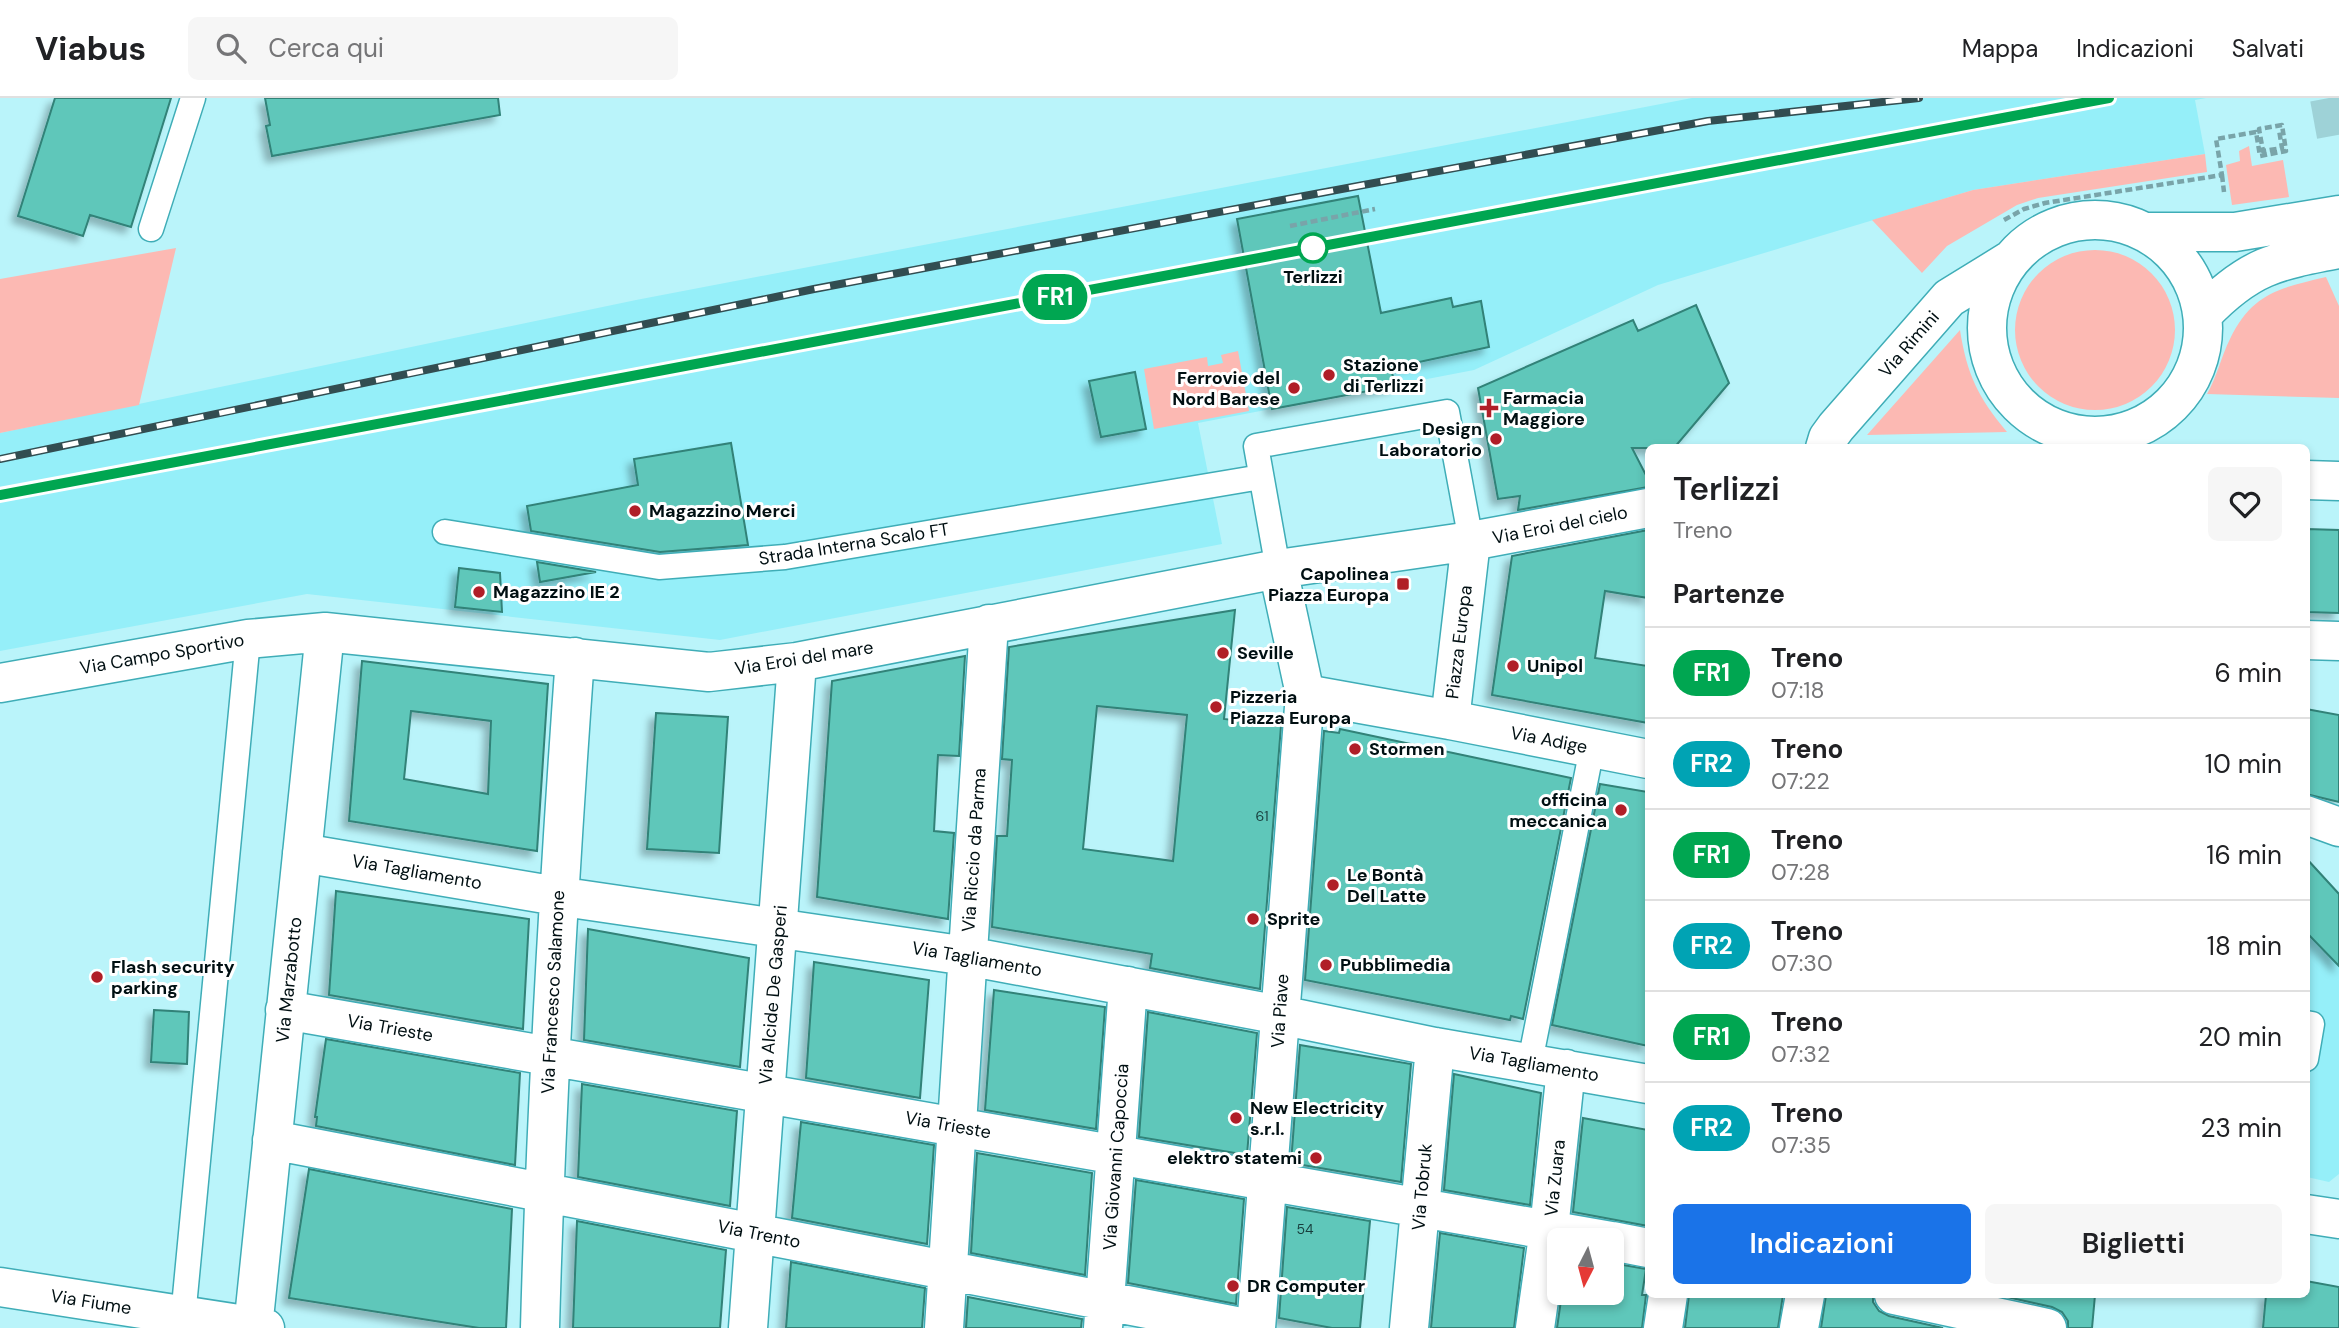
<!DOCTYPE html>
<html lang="it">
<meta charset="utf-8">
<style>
body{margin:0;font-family:"DM Sans",sans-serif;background:#f6f6f6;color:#202124;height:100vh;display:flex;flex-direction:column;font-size:26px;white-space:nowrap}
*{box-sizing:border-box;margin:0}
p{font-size:23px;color:#757577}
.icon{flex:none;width:38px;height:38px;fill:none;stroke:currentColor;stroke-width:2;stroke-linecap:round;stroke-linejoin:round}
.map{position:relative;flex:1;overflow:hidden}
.sheet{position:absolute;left:1645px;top:346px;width:665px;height:854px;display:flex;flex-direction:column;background:#fff;border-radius:10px;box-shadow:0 4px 10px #0003}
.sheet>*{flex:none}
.badge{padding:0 14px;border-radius:23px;font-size:24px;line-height:46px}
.needle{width:46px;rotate:186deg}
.buttons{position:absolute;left:1547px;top:1130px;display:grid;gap:14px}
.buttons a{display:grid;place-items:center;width:77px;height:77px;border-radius:10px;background:#fff;box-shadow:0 4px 10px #0003;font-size:35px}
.map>.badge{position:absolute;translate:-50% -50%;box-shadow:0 0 0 4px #fff}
h2{padding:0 28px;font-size:26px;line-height:63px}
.round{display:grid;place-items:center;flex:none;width:74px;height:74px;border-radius:10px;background:#f6f6f6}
.summary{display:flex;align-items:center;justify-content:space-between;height:119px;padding:0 28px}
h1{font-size:33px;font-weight:600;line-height:52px}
.button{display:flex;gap:14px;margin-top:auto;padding:14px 28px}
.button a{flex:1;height:80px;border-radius:10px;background:#1a73e8;color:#fff;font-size:28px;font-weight:600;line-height:80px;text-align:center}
.button a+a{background:#f6f6f6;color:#202124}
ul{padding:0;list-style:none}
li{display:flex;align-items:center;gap:21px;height:91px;padding:0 28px;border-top:2px solid #e0e0e0}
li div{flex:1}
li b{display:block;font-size:26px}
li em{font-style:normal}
li .badge{min-width:77px;font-weight:700;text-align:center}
header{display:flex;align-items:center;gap:42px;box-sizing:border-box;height:98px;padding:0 35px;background:#fff;border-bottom:2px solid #e0e0e0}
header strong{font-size:33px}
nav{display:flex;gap:38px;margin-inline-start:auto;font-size:24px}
.search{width:490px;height:63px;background:#f6f6f6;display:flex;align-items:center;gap:18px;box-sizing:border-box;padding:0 24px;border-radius:10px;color:#757577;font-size:26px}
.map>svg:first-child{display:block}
</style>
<header>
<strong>Viabus</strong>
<div class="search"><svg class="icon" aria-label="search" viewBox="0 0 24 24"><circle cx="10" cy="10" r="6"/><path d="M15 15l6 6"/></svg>Cerca qui</div>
<nav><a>Mappa</a><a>Indicazioni</a><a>Salvati</a></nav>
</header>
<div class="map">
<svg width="2339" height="1230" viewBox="0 0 2339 1230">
<defs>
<filter id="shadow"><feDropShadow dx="-6" dy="6" stdDeviation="3.5" flood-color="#0004"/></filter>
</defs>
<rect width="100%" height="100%" fill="#baf4fa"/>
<!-- built -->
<path fill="#95eff9" d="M 1692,0 L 2206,0 L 2195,2 L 2205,56 L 1973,92 L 1658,187 L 1474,272 L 1198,325 L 1222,446 L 720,542 L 307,496 L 0,553 L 0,335 L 636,202 Z
M 2306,834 L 2339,868 L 2339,1076 L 2329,1084 L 2307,1079 Z"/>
<!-- green -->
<path fill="#fcb9b3" d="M 2249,48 L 2252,68 L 2283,62 L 2289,99 L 2232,107 L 2226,67 L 2240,63 L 2239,53 Z
M 2205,56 L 2207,74 L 2038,100 L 2017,107 L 1947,148 L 1922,175 L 1872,122 L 1973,92 Z
M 176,150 L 139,307 L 0,335 L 0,181 Z
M2015 232a80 80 0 1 1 160 0a80 80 0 1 1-160 0Z
M 2326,179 L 2339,208 L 2339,300 L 2207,296 C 2217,279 2221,259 2230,241 C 2252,195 2280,190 2326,179 Z
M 1960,232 C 1967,277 1978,299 2007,334 L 1867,337 Z
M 1238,253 L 1249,313 L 1154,331 L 1144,271 L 1207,259 L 1208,268 L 1223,265 L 1221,257 Z"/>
<!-- building -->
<path fill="#5fc7ba" stroke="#318278" stroke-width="2" fill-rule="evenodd" filter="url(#shadow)" d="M 55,0 L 171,0 L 131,129 L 90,117 L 83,138 L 18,118 Z
M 265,0 L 498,0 L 500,17 L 272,58 L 266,28 L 270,27 Z
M 1358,98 L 1381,215 L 1451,200 L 1453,209 L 1481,203 L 1489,249 L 1391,270 L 1395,288 L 1272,311 L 1237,121 Z
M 1696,207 L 1729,285 L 1674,350 L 1632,350 L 1648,381 L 1648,389 L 1518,412 L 1520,398 L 1498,401 L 1478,290 L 1633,222 L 1638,233 Z
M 1135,274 L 1146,331 L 1101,339 L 1089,283 Z
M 731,345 L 748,447 L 660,454 L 531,433 L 527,408 L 638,387 L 634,361 Z
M 2306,431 L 2339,432 L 2339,515 L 2306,514 Z
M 1648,432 L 1648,500 L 1605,493 L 1595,560 L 1648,568 L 1648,625 L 1492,597 L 1512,458 Z
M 537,464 L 596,474 L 540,484 Z
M 459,470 L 500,475 L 502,514 L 455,509 Z
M 1235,512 L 1224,621 L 1281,628 L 1260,891 L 1150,870 L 1152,856 L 992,829 L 997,738 L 1007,738 L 1012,662 L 1002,661 L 1009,549 ZM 1097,608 L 1187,617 L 1173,763 L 1083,751 Z
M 965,558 L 959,658 L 938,657 L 934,733 L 954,735 L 948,821 L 817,799 L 832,583 Z
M 362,563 L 548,586 L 537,753 L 349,723 ZM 411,613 L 491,623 L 488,696 L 404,681 Z
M 2306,611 L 2339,617 L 2339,704 L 2306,696 Z
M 656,615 L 728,619 L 719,755 L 647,751 Z
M 1340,631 L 1571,680 L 1523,921 L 1511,918 L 1510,922 L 1305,882 L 1324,633 L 1339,635 Z
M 1600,686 L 1648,694 L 1648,948 L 1552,927 Z
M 2306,760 L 2339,796 L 2339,868 L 2306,834 Z
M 336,793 L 529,821 L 523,931 L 329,897 Z
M 588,831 L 749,860 L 740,969 L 584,942 Z
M 814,864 L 929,882 L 920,1000 L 806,980 Z
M 994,892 L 1105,909 L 1096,1031 L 985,1012 Z
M 154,912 L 189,914 L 187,966 L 151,964 Z
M 1148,914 L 1257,935 L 1247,1057 L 1139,1039 Z
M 326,941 L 520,975 L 515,1067 L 316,1028 L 317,1019 L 315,1019 Z
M 1300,947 L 1411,966 L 1401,1084 L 1291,1065 Z
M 1454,976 L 1541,995 L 1530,1107 L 1444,1092 Z
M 582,986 L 737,1013 L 730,1108 L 578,1079 Z
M 1583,1020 L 1648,1032 L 1648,1128 L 1573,1114 Z
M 801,1024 L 934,1047 L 927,1146 L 792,1120 Z
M 977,1055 L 1092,1075 L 1085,1177 L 971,1155 Z
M 309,1071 L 512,1111 L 506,1230 L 479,1230 L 289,1200 Z
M 1136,1082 L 1244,1101 L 1236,1206 L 1128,1185 Z
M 1287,1109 L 1370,1123 L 1360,1230 L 1332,1230 L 1279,1220 Z
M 577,1123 L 726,1152 L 720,1230 L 573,1230 Z
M 1440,1135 L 1524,1150 L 1514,1230 L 1431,1230 Z
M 791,1164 L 925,1190 L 922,1230 L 786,1230 Z
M 1612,1165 L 1646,1171 L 1642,1197 L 1646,1197 L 1642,1230 L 1557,1230 L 1562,1195 L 1612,1195 Z
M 2306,1183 L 2339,1189 L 2339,1230 L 2263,1230 L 2266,1197 L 2306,1197 Z
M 1689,1197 L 1783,1197 L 1778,1230 L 1685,1230 Z
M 1826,1197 L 1873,1197 L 1873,1204 L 1879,1213 L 1889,1218 L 1943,1230 L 1821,1230 Z
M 1998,1197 L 2095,1197 L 2092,1230 L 2068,1230 L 2068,1223 L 2062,1214 L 2052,1209 Z
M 968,1199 L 1082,1221 L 1081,1230 L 966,1230 Z"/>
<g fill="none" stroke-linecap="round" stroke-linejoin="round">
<!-- street-tunnel -->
<path stroke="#9ed2d7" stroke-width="38" stroke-dasharray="38 19" stroke-linecap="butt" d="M 2329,0 L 2339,55"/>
<defs>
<path id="lane" d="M 151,131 L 193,0
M 445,434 L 659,469 L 785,459 L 1261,379
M 1278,471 L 1256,348 L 1447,314 L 1471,443
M 2306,925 L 2312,926 L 2306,961
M 1530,964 L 1592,650
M 183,1219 L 248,541"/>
<path id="street" d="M1987 230a108 108 0 1 1 216 0a108 108 0 1 1-216 0Z
M 2144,134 L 2235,134 L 2339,117
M 2203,216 C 2249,168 2275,163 2339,151
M 1825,350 L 1828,340 L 1836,329 L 1949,200 L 2009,163
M 2306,382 L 2339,383
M 1278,471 L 1305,596 L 1450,622 L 1471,443
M 2306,542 L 2339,543
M 0,585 L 248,541 L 325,534 L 709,574 L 797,564 L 1278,471 L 1471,443 L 1648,410
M 1450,622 L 1648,661
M 2306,717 L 2339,729
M 302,755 L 557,798 L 967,858 L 1280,917 L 1435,949 L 1648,986
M 285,912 L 1611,1143
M 272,1042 L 1246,1230
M 2306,1116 L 2339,1121
M 1612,1143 L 1648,1150
M 0,1189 L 265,1230
M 1894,1197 L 2047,1230
M 253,1230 L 325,534
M 540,1230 C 546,1006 559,782 575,559
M 748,1230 L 797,564
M 944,1230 L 989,526
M 1103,1230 L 1128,888
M 1256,1230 L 1305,596
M 1409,1230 L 1435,949
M 1535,1230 L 1549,1131 L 1566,971
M 1663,1230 L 1668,1197
M 1799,1230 L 1805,1197"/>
</defs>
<!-- lane casing -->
<use href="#lane" stroke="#3fadb7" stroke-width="27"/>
<!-- street casing -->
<use href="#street" stroke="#3fadb7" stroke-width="41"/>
<!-- path -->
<path stroke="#79a4a9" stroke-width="4.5" stroke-dasharray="7 3.5" stroke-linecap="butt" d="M 2222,77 L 2224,94
M 2004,122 L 2024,111 L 2045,105 L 2222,77 L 2216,41 L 2256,34 L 2260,58 L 2286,53 L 2282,27 L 2259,31 L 2263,53 L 2282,50 L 2279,32
M 1290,128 L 1375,111"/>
<!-- lane -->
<use href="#lane" stroke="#fff" stroke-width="24"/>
<!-- street -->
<use href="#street" stroke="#fff" stroke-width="38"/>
<defs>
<path id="rail" d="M 0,361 L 814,191 L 1288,101 L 1708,23 L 1919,0
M 0,397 L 2109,0"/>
</defs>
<!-- rail casing -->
<use href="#rail" stroke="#324d51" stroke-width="8"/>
<!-- rail -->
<use href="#rail" stroke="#fff" stroke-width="5" stroke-dasharray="16" stroke-linecap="butt"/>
</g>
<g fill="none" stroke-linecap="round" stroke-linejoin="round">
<defs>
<path id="line" d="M 0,397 L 2109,0"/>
</defs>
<!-- line casing -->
<use href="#line" stroke="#fff" stroke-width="16"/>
<!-- line -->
<use href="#line" stroke="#00a651" stroke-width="10"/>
</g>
<!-- markers -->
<circle fill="#fff" stroke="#00a651" stroke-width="3.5" cx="1313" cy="150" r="14"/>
<g fill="#b01e27" stroke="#fff" stroke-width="2.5">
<circle cx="1329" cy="277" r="7"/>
<circle cx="1294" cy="290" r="7"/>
<path d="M1485.5 299.5h7v7h7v7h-7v7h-7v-7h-7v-7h7z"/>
<circle cx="1496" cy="341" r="7"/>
<circle cx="635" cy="413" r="7"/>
<rect x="1396" y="479" width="14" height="14" rx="3.5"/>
<circle cx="479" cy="494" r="7"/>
<circle cx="1223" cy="555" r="7"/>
<circle cx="1513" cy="568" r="7"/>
<circle cx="1216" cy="609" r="7"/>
<circle cx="1355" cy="651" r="7"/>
<circle cx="1621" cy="712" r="7"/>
<circle cx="1333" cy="787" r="7"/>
<circle cx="1253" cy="821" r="7"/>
<circle cx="1326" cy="867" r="7"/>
<circle cx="97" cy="879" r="7"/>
<circle cx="1236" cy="1020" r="7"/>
<circle cx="1316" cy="1060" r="7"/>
<circle cx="1233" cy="1188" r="7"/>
</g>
<g text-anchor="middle" stroke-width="6" stroke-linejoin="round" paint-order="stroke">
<!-- number labels -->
<g font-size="14" fill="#183d3c">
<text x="1262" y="723">61</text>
<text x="1305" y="1136">54</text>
</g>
<!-- stop labels -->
<g font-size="18" font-weight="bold" fill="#000f12" stroke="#fff">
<text x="1313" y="185">Terlizzi</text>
</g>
<!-- street labels -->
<g font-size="18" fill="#000f12" stroke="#fff">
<text transform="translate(1909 246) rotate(-49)" y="6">Via Rimini</text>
<text transform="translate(1560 427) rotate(-11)" y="6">Via Eroi del cielo</text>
<text transform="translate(854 446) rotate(-9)" y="6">Strada Interna Scalo FT</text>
<text transform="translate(1459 544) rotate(-83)" y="6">Piazza Europa</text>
<text transform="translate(162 556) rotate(-10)" y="6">Via Campo Sportivo</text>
<text transform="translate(804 560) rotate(-9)" y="6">Via Eroi del mare</text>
<text transform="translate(1549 642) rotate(11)" y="6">Via Adige</text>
<text transform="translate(974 752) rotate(-86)" y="6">Via Riccio da Parma</text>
<text transform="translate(417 774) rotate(10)" y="6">Via Tagliamento</text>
<text transform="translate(977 861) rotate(10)" y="6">Via Tagliamento</text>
<text transform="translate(289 882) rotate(-84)" y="6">Via Marzabotto</text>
<text transform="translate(553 894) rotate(-87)" y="6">Via Francesco Salamone</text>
<text transform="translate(773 897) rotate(-85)" y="6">Via Alcide De Gasperi</text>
<text transform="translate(1280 913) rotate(-86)" y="6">Via Piave</text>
<text transform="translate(390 930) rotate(10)" y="6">Via Trieste</text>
<text transform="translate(1534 966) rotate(10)" y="6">Via Tagliamento</text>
<text transform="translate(948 1027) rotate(10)" y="6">Via Trieste</text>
<text transform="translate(1116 1059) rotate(-86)" y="6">Via Giovanni Capoccia</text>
<text transform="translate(1555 1080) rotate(-84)" y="6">Via Zuara</text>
<text transform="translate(1422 1089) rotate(-85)" y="6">Via Tobruk</text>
<text transform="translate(759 1136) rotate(11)" y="6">Via Trento</text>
<text transform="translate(91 1204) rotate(9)" y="6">Via Fiume</text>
</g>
<!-- poi labels -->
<g font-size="18" font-weight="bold" fill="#000f12" stroke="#fff" text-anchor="start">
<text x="1343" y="273">Stazione<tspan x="1343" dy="21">di Terlizzi</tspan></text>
<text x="1280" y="286" text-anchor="end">Ferrovie del<tspan x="1280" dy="21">Nord Barese</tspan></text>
<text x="1503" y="306">Farmacia<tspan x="1503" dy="21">Maggiore</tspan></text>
<text x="1482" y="337" text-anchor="end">Design<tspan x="1482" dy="21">Laboratorio</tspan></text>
<text x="649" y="419">Magazzino Merci</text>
<text x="1389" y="482" text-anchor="end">Capolinea<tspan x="1389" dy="21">Piazza Europa</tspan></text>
<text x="493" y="500">Magazzino IE 2</text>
<text x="1237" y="561">Seville</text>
<text x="1527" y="574">Unipol</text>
<text x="1230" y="605">Pizzeria<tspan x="1230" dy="21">Piazza Europa</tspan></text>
<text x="1369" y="657">Stormen</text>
<text x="1607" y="708" text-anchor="end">officina<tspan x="1607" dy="21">meccanica</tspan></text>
<text x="1347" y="783">Le Bontà<tspan x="1347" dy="21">Del Latte</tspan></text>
<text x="1267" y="827">Sprite</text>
<text x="1340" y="873">Pubblimedia</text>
<text x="111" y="875">Flash security<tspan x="111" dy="21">parking</tspan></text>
<text x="1250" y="1016">New Electricity<tspan x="1250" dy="21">s.r.l.</tspan></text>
<text x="1302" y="1066" text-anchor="end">elektro statemi</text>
<text x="1247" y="1194">DR Computer</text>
</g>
</g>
</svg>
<div class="buttons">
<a><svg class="needle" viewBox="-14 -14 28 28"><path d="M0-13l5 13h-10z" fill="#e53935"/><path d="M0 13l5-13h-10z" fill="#757577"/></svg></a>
</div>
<b class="badge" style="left:1055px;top:199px;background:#00a651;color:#fff">FR1</b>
<section class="sheet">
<div class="summary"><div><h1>Terlizzi</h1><p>Treno</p></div><a class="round"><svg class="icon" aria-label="heart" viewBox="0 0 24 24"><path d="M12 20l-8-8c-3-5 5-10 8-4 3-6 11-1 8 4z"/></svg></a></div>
<h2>Partenze</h2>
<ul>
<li><span class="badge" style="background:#00a651;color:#fff">FR1</span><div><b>Treno</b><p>07:18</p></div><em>6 min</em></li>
<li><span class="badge" style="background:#00a3b4;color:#fff">FR2</span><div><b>Treno</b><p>07:22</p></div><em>10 min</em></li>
<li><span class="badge" style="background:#00a651;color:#fff">FR1</span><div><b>Treno</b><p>07:28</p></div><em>16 min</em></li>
<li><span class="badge" style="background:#00a3b4;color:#fff">FR2</span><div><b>Treno</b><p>07:30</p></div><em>18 min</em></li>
<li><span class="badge" style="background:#00a651;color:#fff">FR1</span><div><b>Treno</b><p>07:32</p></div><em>20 min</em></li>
<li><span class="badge" style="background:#00a3b4;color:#fff">FR2</span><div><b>Treno</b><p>07:35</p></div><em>23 min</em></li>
</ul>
<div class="button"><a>Indicazioni</a><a>Biglietti</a></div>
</section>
</div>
